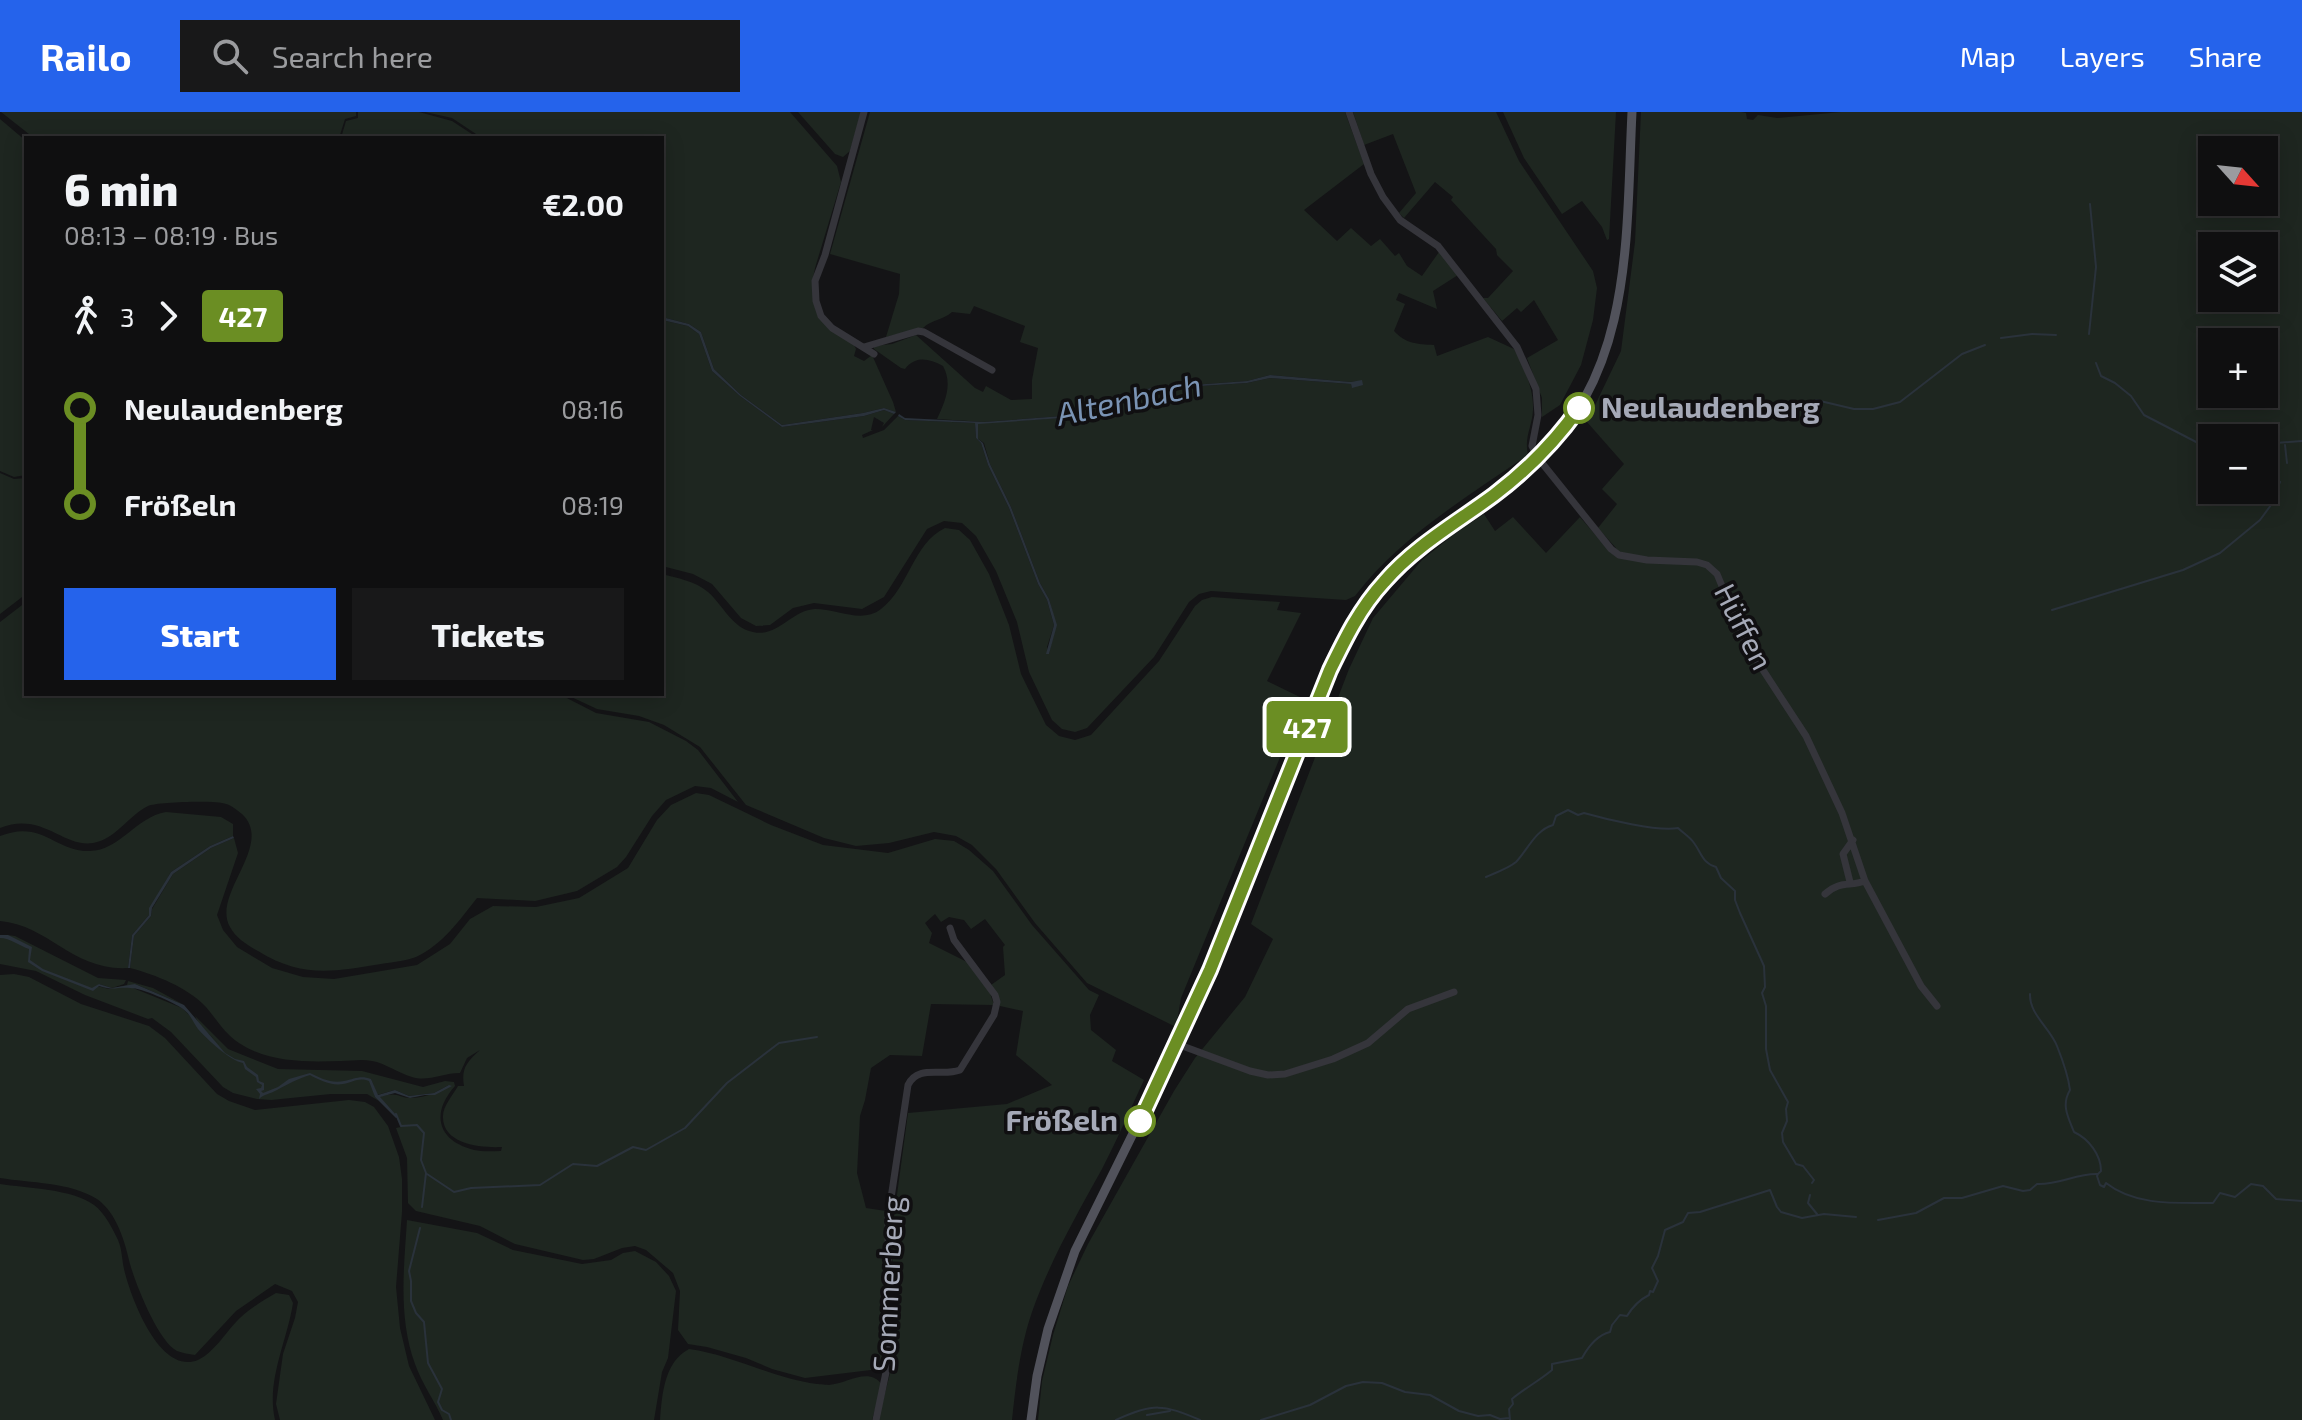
<!DOCTYPE html>
<meta charset="utf-8">
<style>
body{margin:0;font-family:"Exo 2",sans-serif;background:#181819;color:#f1f3f6;height:100vh;display:flex;flex-direction:column;font-size:30px;white-space:nowrap}
*{box-sizing:border-box;margin:0}
p{font-size:26px;color:#9b9c9f}
.icon{flex:none;width:44px;height:44px;fill:none;stroke:currentColor;stroke-width:2;stroke-linecap:round;stroke-linejoin:round}
.map{position:relative;flex:1;overflow:hidden}
.sheet{position:absolute;left:24px;top:24px;width:640px;height:560px;display:flex;flex-direction:column;background:#0f0f10;border-radius:0px;box-shadow:0 4px 20px #0003,0 0 0 2px #2f2f30}
.sheet>*{flex:none}
.badge{padding:0 16px;border-radius:6px;font-size:28px;line-height:52px}
.needle{width:52px;rotate:117deg}
.controls{position:absolute;left:2198px;top:24px;display:grid;gap:16px}
.controls a{display:grid;place-items:center;width:80px;height:80px;border-radius:0px;background:#0f0f10;box-shadow:0 4px 20px #0003,0 0 0 2px #2f2f30;font-size:40px}
.map>.badge{position:absolute;translate:-50% -50%;box-shadow:0 0 0 4px #fff}
.legs{display:flex;align-items:center;gap:12px;height:88px;padding:0 40px;font-size:26px}
.legs p{margin-inline-start:auto}
.head{display:flex;align-items:center;justify-content:space-between;height:136px;padding:0 40px}
h1{font-size:44px;font-weight:800;line-height:60px}
.button{display:flex;gap:16px;margin-top:auto;padding:16px 40px}
.button a{flex:1;height:92px;border-radius:0px;background:#2563eb;color:#fff;font-size:32px;font-weight:800;line-height:92px;text-align:center}
.button a+a{background:#181819;color:#f1f3f6}
ul{padding:0 40px;list-style:none}
li{display:flex;align-items:center;gap:28px;height:96px;font-size:30px}
li i{display:grid;place-items:center;width:12px;height:100%;margin:0 10px;background:currentColor}
li i::after{content:'';width:20px;height:20px;margin:-10px;border:6px solid;border-radius:50%;background:#0f0f10}
li p{margin-inline-start:auto}
li:first-child i{background:linear-gradient(#0000 50%,currentColor 0)}
li:last-child i{background:linear-gradient(currentColor 50%,#0000 0)}
header{display:flex;align-items:center;gap:48px;box-sizing:border-box;height:112px;padding:0 40px;background:#2563eb;color:#fff}
header strong{font-size:38px}
nav{display:flex;gap:44px;margin-inline-start:auto;font-size:28px}
.search{width:560px;height:72px;background:#181819;display:flex;align-items:center;gap:20px;box-sizing:border-box;padding:0 28px;border-radius:0px;color:#9b9c9f;font-size:30px}
.map>svg:first-child{display:block}
</style>
<header>
<strong>Railo</strong>
<div class="search"><svg class="icon" aria-label="search" viewBox="0 0 24 24"><circle cx="10" cy="10" r="6"/><path d="M15 15l6 6"/></svg>Search here</div>
<nav><a>Map</a><a>Layers</a><a>Share</a></nav>
</header>
<div class="map">
<svg width="2302" height="1308" viewBox="0 0 2302 1308">
<rect width="100%" height="100%" fill="#141416"/>
<!-- green -->
<path fill="#1e2620" fill-rule="evenodd" d="M 1,0 L 356,0 L 356,4 L 345,7 L 339,26 L 34,26 Z
M 358,0 L 419,0 L 452,9 L 478,26 L 341,26 L 346,9 L 358,6 Z
M 425,0 L 790,0 L 837,54 L 841,70 L 815,156 L 812,171 L 816,199 L 854,233 L 856,237 L 854,244 L 864,249 L 872,243 L 893,290 L 896,300 L 884,296 L 863,301 L 782,313 L 741,283 L 714,257 L 701,220 L 689,212 L 662,205 L 662,26 L 482,26 L 452,6 Z
M 798,0 L 861,0 L 850,39 L 843,45 L 835,42 Z
M 870,0 L 1345,0 L 1364,52 L 1304,98 L 1337,129 L 1351,116 L 1371,134 L 1380,127 L 1395,144 L 1399,141 L 1407,154 L 1422,164 L 1439,140 L 1458,163 L 1433,179 L 1437,197 L 1399,181 L 1396,188 L 1405,192 L 1394,219 C 1406,232 1417,232 1434,233 L 1437,244 L 1488,225 L 1514,237 C 1524,255 1534,277 1533,298 C 1532,316 1524,324 1528,343 C 1467,385 1401,424 1355,484 L 1346,488 L 1211,479 L 1199,482 L 1189,490 L 1154,545 L 1087,616 L 1075,620 L 1062,617 L 1052,608 L 1029,560 L 1017,510 L 996,459 L 976,424 L 962,411 L 944,409 L 927,417 L 884,485 L 862,497 L 814,491 L 793,496 L 770,513 L 756,514 L 741,506 L 712,472 L 693,462 L 662,454 L 662,208 L 688,214 L 699,222 L 712,259 L 740,284 L 782,315 L 864,304 L 884,298 L 894,302 L 882,315 L 884,311 L 874,305 L 871,318 L 873,318 L 862,323 L 863,326 L 884,318 L 898,304 L 905,308 L 975,311 L 976,326 L 981,331 L 988,353 L 1009,396 L 1038,472 L 1047,488 L 1054,513 L 1047,535 L 1049,542 L 1056,513 L 1049,487 L 1040,471 L 1011,395 L 990,352 L 984,331 L 978,327 L 977,311 L 1063,306 L 1082,297 L 1105,289 L 1151,278 L 1186,275 L 1247,271 L 1270,266 L 1351,272 L 1352,275 L 1362,269 L 1351,270 L 1270,263 L 1247,269 L 1151,276 L 1081,295 L 1062,304 L 984,310 L 937,307 C 945,290 953,272 943,254 C 929,247 916,243 905,257 L 901,256 L 874,237 L 874,234 L 892,232 L 916,223 L 975,276 L 983,280 L 986,274 L 1011,288 L 1032,287 L 1032,268 L 1038,236 L 1020,230 L 1025,214 L 974,194 L 970,202 L 952,200 C 943,208 931,208 923,216 L 886,225 L 899,182 L 900,162 L 830,142 Z
M 1353,0 L 1496,0 L 1519,49 L 1593,159 L 1597,176 L 1593,208 L 1581,253 L 1560,293 L 1542,305 L 1542,286 L 1527,246 L 1558,228 L 1534,188 L 1521,200 L 1517,196 L 1502,209 L 1483,186 L 1488,186 L 1513,159 L 1497,143 L 1496,137 L 1451,88 L 1453,85 L 1435,70 L 1404,106 L 1399,101 L 1416,81 L 1393,22 L 1364,33 Z
M 1503,0 L 1616,0 L 1609,127 L 1607,128 L 1602,115 L 1582,89 L 1562,102 L 1524,46 Z
M 1641,0 L 1741,0 L 1746,1 L 1747,7 L 1753,8 L 1758,3 L 1777,6 L 1841,0 L 2302,0 L 2302,1308 L 1038,1308 L 1042,1269 L 1053,1223 L 1068,1174 L 1088,1132 L 1174,979 L 1195,946 L 1245,885 L 1273,827 L 1251,812 L 1349,557 L 1373,506 L 1422,448 L 1453,423 L 1484,402 L 1495,419 L 1513,405 L 1546,441 L 1580,405 L 1611,441 L 1616,436 L 1598,416 L 1617,392 L 1602,377 L 1624,352 L 1587,310 L 1621,239 L 1635,130 ZM 2212,38 L 2264,38 L 2264,90 L 2212,90 ZM 2212,134 L 2264,134 L 2264,186 L 2212,186 ZM 2212,230 L 2264,230 L 2264,282 L 2212,282 ZM 2212,326 L 2264,326 L 2264,378 L 2212,378 Z
M 0,7 L 26,29 L 26,363 L 14,365 L 0,359 Z
M 0,361 L 14,367 L 26,366 L 26,482 L 0,502 Z
M 945,416 L 959,418 L 970,428 L 989,462 L 1009,513 L 1021,562 L 1046,613 L 1059,624 L 1075,628 L 1091,623 L 1159,549 L 1195,494 L 1202,488 L 1212,485 L 1280,490 L 1277,498 L 1301,501 L 1267,569 L 1304,587 L 1181,886 L 1176,915 L 1087,871 L 1035,811 L 996,757 L 972,733 L 956,724 L 934,720 L 889,731 L 856,734 L 824,726 L 746,693 L 700,635 L 664,613 L 639,604 L 597,597 L 565,582 L 662,582 L 662,462 C 677,466 695,469 708,480 C 723,493 732,516 753,520 C 777,526 792,498 815,497 C 837,497 862,512 881,497 C 909,476 913,431 945,416 Z
M 26,490 L 26,582 L 559,582 L 596,601 L 649,610 L 686,629 L 698,638 L 738,690 L 711,676 L 695,674 L 666,688 L 652,704 L 626,745 L 617,755 L 577,779 L 535,789 L 477,786 C 459,809 443,832 416,845 C 406,849 392,850 381,852 C 332,860 302,866 258,839 C 247,833 236,826 230,815 C 211,782 275,733 242,702 C 238,699 231,693 226,692 C 217,688 157,690 148,694 C 128,704 116,727 93,731 C 63,736 42,699 0,716 L 0,510 Z
M 696,681 L 709,683 L 771,713 L 823,733 L 888,741 L 935,727 L 954,729 L 969,738 L 993,759 L 1032,813 L 1089,878 L 1099,883 L 1090,903 L 1091,918 L 1116,938 L 1112,949 L 1144,968 C 1130,998 1117,1028 1102,1057 C 1076,1104 1050,1149 1032,1200 C 1020,1235 1016,1271 1012,1308 L 878,1308 L 892,1254 L 894,1230 L 892,1120 L 908,1001 L 1007,992 L 1052,973 L 1016,943 L 1023,899 L 1000,894 L 991,873 L 1005,863 L 1003,835 L 1005,833 L 985,807 L 971,817 L 964,808 L 949,805 L 941,810 L 935,802 L 925,811 L 932,821 L 929,831 L 967,850 L 990,881 L 994,893 L 931,892 L 922,944 L 890,943 L 871,956 L 865,988 L 860,1004 L 857,1061 L 866,1096 L 886,1099 L 885,1120 L 885,1250 L 879,1257 L 805,1266 L 772,1257 L 746,1246 L 707,1235 L 688,1232 L 678,1218 L 680,1179 L 673,1161 L 646,1138 L 635,1134 L 622,1136 L 594,1147 L 583,1148 L 515,1132 L 480,1114 L 416,1099 L 408,1091 L 407,1046 L 396,1016 L 401,1015 L 398,1005 L 379,985 C 400,979 396,986 412,986 C 426,985 438,981 449,973 L 434,981 L 409,984 L 395,978 L 377,983 L 371,967 L 375,985 L 396,1006 L 379,989 L 367,982 L 331,982 L 271,988 L 257,987 L 233,981 L 223,975 L 171,920 L 152,906 L 148,907 L 85,883 L 36,859 L 0,852 L 0,826 L 9,826 L 8,823 L 0,822 L 15,824 L 98,866 L 126,868 L 124,872 L 112,876 L 99,872 L 97,874 L 109,877 L 127,873 L 128,869 L 153,876 L 184,893 L 135,872 L 133,876 L 182,896 L 221,934 L 200,914 L 195,904 L 228,937 L 278,957 L 362,959 L 423,975 L 445,969 L 454,970 L 455,974 C 430,1002 438,1029 474,1038 C 483,1040 492,1039 501,1039 L 502,1035 C 482,1036 442,1033 443,1004 C 443,994 453,983 458,974 L 464,974 C 461,956 467,950 480,938 L 467,946 L 460,961 C 443,961 428,970 412,965 C 398,961 385,951 372,949 C 362,947 351,949 341,949 C 307,950 269,951 239,931 C 225,922 217,908 206,895 C 187,875 156,863 130,856 L 134,824 L 151,804 L 152,797 L 173,762 L 211,736 L 234,726 L 238,741 L 217,803 L 223,818 L 237,835 L 272,856 L 303,865 L 334,867 L 417,853 L 450,832 L 470,807 L 493,794 L 536,795 L 579,786 L 628,756 L 657,708 L 671,693 Z
M 166,700 L 221,705 L 233,712 L 233,724 L 210,734 L 171,760 L 150,796 L 149,803 L 132,823 L 128,856 C 72,859 49,813 0,809 L 0,724 C 42,707 55,740 90,739 C 119,739 136,705 166,700 Z
M 14,862 L 29,865 L 81,892 L 149,914 L 165,926 L 217,982 L 229,989 L 255,998 L 349,988 L 365,990 L 374,995 L 388,1014 L 399,1045 L 402,1067 L 402,1100 L 396,1175 L 400,1216 L 409,1254 L 435,1308 L 280,1308 L 276,1292 L 283,1242 L 295,1206 L 298,1190 L 292,1179 L 275,1172 L 236,1199 L 195,1243 C 189,1242 182,1241 177,1239 C 158,1229 136,1173 130,1152 C 125,1130 117,1101 97,1087 C 70,1070 30,1071 0,1066 L 0,863 Z
M 0,1072 C 26,1076 73,1077 94,1093 C 104,1100 113,1117 118,1128 C 122,1137 122,1148 124,1157 C 130,1183 159,1264 198,1248 C 215,1240 227,1218 241,1205 C 252,1195 264,1188 276,1181 L 289,1183 L 293,1191 C 287,1230 266,1268 275,1308 L 0,1308 Z
M 407,1108 L 477,1121 L 513,1138 L 582,1152 L 611,1148 L 623,1141 L 635,1139 L 656,1150 L 669,1164 L 676,1179 L 668,1246 L 662,1260 L 654,1308 L 443,1308 C 435,1289 422,1272 415,1252 C 398,1205 404,1156 407,1108 Z
M 689,1237 C 733,1243 772,1266 817,1272 C 819,1272 828,1273 829,1273 C 847,1272 869,1254 882,1273 L 872,1308 L 660,1308 C 662,1283 664,1250 689,1237 Z"/>
<!-- water -->
<path fill="#2a323b" d="M 662,205 L 689,212 L 701,220 L 714,257 L 741,283 L 782,313 L 863,301 L 884,296 L 896,300 L 894,302 L 884,298 L 864,304 L 782,315 L 740,284 L 712,259 L 699,222 L 688,214 L 662,208 Z
M 1270,263 L 1351,270 L 1362,268 L 1363,273 L 1352,276 L 1351,272 L 1270,266 L 1247,271 L 1186,275 L 1151,278 L 1105,289 L 1082,297 L 1063,306 L 978,312 L 978,327 L 983,331 L 990,352 L 1011,395 L 1040,471 L 1049,487 L 1057,513 L 1049,542 L 1046,542 L 1054,513 L 1047,488 L 1038,472 L 1009,396 L 988,353 L 981,331 L 976,326 L 975,311 L 905,308 L 898,304 L 899,302 L 905,306 L 984,310 L 1062,304 L 1081,295 L 1105,287 L 1151,276 L 1247,269 Z
M 233,724 L 234,726 L 211,736 L 173,762 L 152,796 L 151,804 L 134,824 L 130,856 L 128,856 L 132,823 L 149,803 L 149,796 L 171,760 L 210,734 Z
M 0,823 L 8,823 L 32,835 L 30,848 L 43,857 L 92,876 L 99,872 L 112,876 L 135,872 L 184,893 L 225,941 L 235,947 L 244,949 L 247,955 L 258,963 L 259,969 L 264,971 L 264,978 L 261,979 L 263,981 L 278,975 L 289,967 L 310,961 C 320,966 332,972 344,969 C 355,967 360,963 371,967 L 378,983 L 395,978 L 409,984 L 434,981 L 449,973 L 452,974 L 435,983 L 425,983 L 410,986 L 395,981 L 380,985 L 398,1005 L 396,1006 L 375,985 L 369,969 C 358,965 354,970 343,972 C 331,974 319,968 310,963 C 297,967 288,972 277,978 C 270,982 264,982 259,987 L 260,982 L 256,977 L 261,976 L 262,973 L 257,970 L 256,965 L 245,957 L 243,951 C 229,948 208,928 198,917 C 193,910 191,903 183,897 C 173,890 142,876 130,876 C 116,875 114,879 99,874 L 93,879 L 42,859 L 28,850 L 29,837 C 20,834 10,826 0,826 Z"/>
<g fill="none" stroke-linecap="round" stroke-linejoin="round">
<!-- stream -->
<path stroke="#2a323b" stroke-width="2" d="M 2089,222 L 2096,155 L 2090,92
M 2001,226 L 2032,222 L 2056,223
M 2096,251 L 2101,264 L 2115,271 L 2131,284 L 2144,303 L 2200,332 L 2212,332
M 1816,288 L 1854,297 L 1873,297 L 1900,290 L 1962,242 L 1985,233
M 2264,332 L 2302,329
M 2285,333 L 2287,351
M 2052,498 L 2183,458 L 2220,441 L 2260,408 L 2271,393 L 2280,370
M 1486,765 C 1495,761 1509,756 1516,750 C 1527,739 1535,718 1553,713 L 1556,704 L 1568,698 L 1578,703 L 1584,701 C 1605,707 1658,720 1678,716 C 1683,721 1690,725 1694,731 C 1701,740 1702,751 1716,755 L 1721,766 L 1735,779 L 1735,788 L 1740,801 L 1764,854 L 1765,875 L 1762,881 L 1766,894 L 1766,937 L 1770,958 L 1788,990 L 1786,997 L 1787,1009 L 1782,1021 L 1783,1030 L 1796,1052 L 1803,1054 L 1814,1068 L 1812,1071
M 2030,882 C 2029,902 2050,916 2057,934 C 2063,949 2068,962 2070,978 C 2061,993 2068,1005 2074,1020 C 2089,1027 2101,1043 2101,1059 L 2099,1061
M 396,1002 L 401,1014 L 417,1013 L 424,1021 L 421,1048 L 426,1061 L 422,1095
M 427,1062 L 454,1080 L 471,1076 L 540,1073 L 573,1052 L 597,1054 L 633,1035 L 646,1038 L 685,1016 L 727,971 L 779,931 L 817,925
M 1810,1083 L 1808,1091 L 1817,1102
M 1878,1108 L 1916,1101 L 1944,1086 L 1962,1086 L 2003,1074 L 2023,1079 L 2030,1078 L 2037,1072 C 2059,1073 2077,1061 2098,1062 L 2097,1064 L 2100,1073 L 2104,1075 L 2106,1071 C 2135,1094 2176,1091 2213,1091 L 2220,1081 L 2235,1085 L 2251,1072 L 2263,1074 L 2276,1087 L 2302,1089
M 420,1116 L 409,1159 L 411,1169 L 411,1189 L 416,1201 L 424,1210 L 428,1251 L 442,1277 L 438,1290 L 442,1298 L 449,1302 L 451,1308
M 1147,1303 L 1170,1299
M 1116,1308 C 1153,1291 1163,1292 1200,1308
M 1261,1308 L 1310,1293 L 1346,1274 L 1363,1270 L 1382,1271 L 1405,1280 L 1430,1283 L 1459,1299 L 1478,1304 L 1490,1303 L 1500,1307 L 1509,1306
M 1510,1308 L 1509,1297 L 1513,1292 L 1512,1287 C 1525,1276 1539,1269 1552,1258 L 1552,1252 L 1582,1246 C 1588,1235 1598,1223 1610,1220 L 1612,1213 L 1620,1203 L 1627,1204 C 1633,1194 1639,1188 1649,1183 L 1650,1179 L 1653,1180 L 1658,1169 L 1652,1156 L 1658,1144 L 1665,1118 L 1683,1110 L 1688,1101 L 1700,1100 L 1770,1078 L 1777,1095 L 1781,1100 L 1802,1106 L 1824,1102 L 1856,1105"/>
<!-- minor -->
<path stroke="#35353b" stroke-width="7" d="M 864,0 L 825,143 L 815,169 L 816,189 L 821,204 L 832,216 L 874,242
M 1349,0 L 1371,62 L 1383,85 L 1400,108 L 1438,134 L 1517,235 L 1536,277 L 1538,303 L 1532,334 L 1538,346 L 1611,437 L 1619,443 L 1647,448 L 1697,450 L 1707,453 L 1717,462 L 1746,532 L 1806,624 L 1842,701 L 1865,769 L 1921,874 L 1937,894
M 864,235 L 918,219 L 924,220 L 992,258
M 1850,770 L 1843,742 L 1853,728
M 1825,782 C 1841,768 1849,775 1865,769
M 1177,932 L 1250,959 L 1268,963 L 1285,962 L 1333,947 L 1368,931 L 1408,897 L 1454,880
M 876,1308 L 889,1246 L 888,1106 L 908,973 C 918,952 942,965 960,958 L 994,903 L 997,890 L 995,883 L 954,828 L 950,816"/>
<!-- major -->
<path stroke="#51525b" stroke-width="9" d="M 1031,1308 L 1037,1264 L 1048,1217 L 1075,1139 L 1186,914 L 1330,558 C 1345,527 1360,496 1384,470 C 1427,421 1487,392 1536,348 C 1634,260 1626,120 1632,0"/>
</g>
<g fill="none" stroke-linecap="round" stroke-linejoin="round">
<defs>
<path id="line-1" d="M 1140,1009 L 1210,858 L 1330,558 C 1345,527 1360,496 1384,470 C 1415,434 1456,411 1494,383 C 1527,358 1555,330 1579,296"/>
</defs>
<!-- line-1 casing -->
<use href="#line-1" stroke="#fff" stroke-width="18"/>
<!-- line-1 -->
<use href="#line-1" stroke="#6b8e23" stroke-width="12"/>
</g>
<!-- markers -->
<g fill="#fff" stroke="#6b8e23" stroke-width="4">
<circle cx="1579" cy="296" r="14"/>
<circle cx="1140" cy="1009" r="14"/>
</g>
<g text-anchor="middle" stroke-width="7" stroke-linejoin="round" paint-order="stroke">
<!-- stop labels -->
<g font-size="30" font-weight="bold" fill="#a5a9b7" stroke="#100f11" text-anchor="start">
<text x="1601" y="306">Neulaudenberg</text>
<text x="1118" y="1019" text-anchor="end">Frößeln</text>
</g>
<!-- street labels -->
<g font-size="30" fill="#a5a9b7" stroke="#100f11">
<text transform="translate(1743 515) rotate(63)" y="10">Hüffen</text>
<text transform="translate(889 1172) rotate(-87)" y="10">Sommerberg</text>
</g>
<!-- water labels -->
<g font-size="32" font-style="italic" fill="#7a93b4" stroke="#100f11">
<text transform="translate(1129 288) rotate(-12)" y="11">Altenbach</text>
</g>
</g>
</svg>
<div class="controls">
<a><svg class="needle" viewBox="-14 -14 28 28"><path d="M0-13l5 13h-10z" fill="#e53935"/><path d="M0 13l5-13h-10z" fill="#9b9c9f"/></svg></a>
<a><svg class="icon" aria-label="layers" viewBox="0 0 24 24"><path d="M12 4l9 5-9 5-9-5zM3 14l9 5 9-5"/></svg></a>
<a>+</a>
<a>−</a>
</div>
<b class="badge" style="left:1307px;top:615px;background:#6b8e23;color:#fff">427</b>
<section class="sheet">
<div class="head"><div><h1>6 min</h1><p>08:13 – 08:19 · Bus</p></div><b>€2.00</b></div>
<div class="legs"><svg class="icon" aria-label="walk" viewBox="0 0 24 24"><circle cx="13" cy="4" r="2"/><path d="M13 8l-2 6 4 7M11 14l-3 7M7 12l3-4h3l4 4"/></svg>3<svg class="icon" aria-label="forward" viewBox="0 0 24 24"><path d="M9 5l7 7-7 7"/></svg><b class="badge" style="background:#6b8e23;color:#fff">427</b></div>
<ul>
<li><i style="color:#6b8e23"></i><b>Neulaudenberg</b><p>08:16</p></li>
<li><i style="color:#6b8e23"></i><b>Frößeln</b><p>08:19</p></li>
</ul>
<div class="button"><a>Start</a><a>Tickets</a></div>
</section>
</div>
